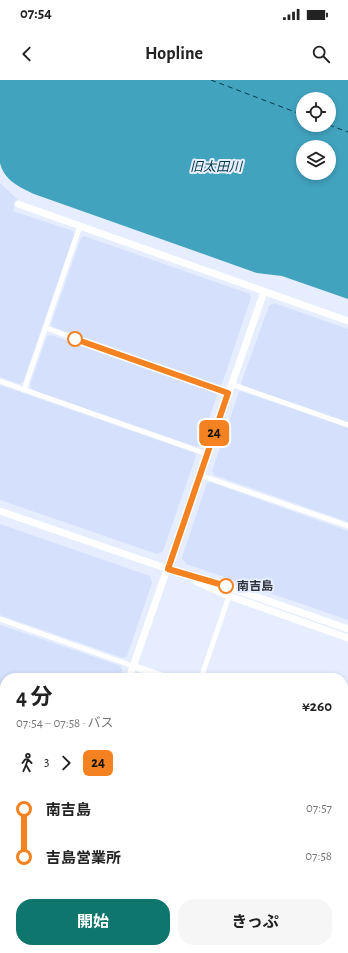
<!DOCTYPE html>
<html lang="ja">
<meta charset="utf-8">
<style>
body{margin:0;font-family:"Alegreya Sans","Noto Sans JP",sans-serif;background:#f6f6f6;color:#222;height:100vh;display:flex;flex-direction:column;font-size:15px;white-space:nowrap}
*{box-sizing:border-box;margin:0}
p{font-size:13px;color:#767676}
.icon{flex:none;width:22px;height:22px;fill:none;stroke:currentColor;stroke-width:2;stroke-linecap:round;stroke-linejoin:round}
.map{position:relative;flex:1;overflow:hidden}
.side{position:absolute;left:0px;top:593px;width:348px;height:280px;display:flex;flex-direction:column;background:#fff;border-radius:16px 16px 0 0;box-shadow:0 2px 6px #0003}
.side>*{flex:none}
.badge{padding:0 8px;border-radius:6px;font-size:14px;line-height:26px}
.tools{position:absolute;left:296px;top:12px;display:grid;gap:8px}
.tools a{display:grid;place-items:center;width:40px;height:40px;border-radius:50%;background:#fff;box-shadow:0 2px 6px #0003;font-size:20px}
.map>.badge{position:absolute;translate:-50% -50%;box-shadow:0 0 0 2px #fff}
.legs{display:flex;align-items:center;gap:6px;height:44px;padding:0 16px;font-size:13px}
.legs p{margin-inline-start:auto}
.summary{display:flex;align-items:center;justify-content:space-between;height:68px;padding:0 16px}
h1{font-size:22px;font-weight:700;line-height:30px}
.button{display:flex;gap:8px;margin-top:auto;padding:8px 16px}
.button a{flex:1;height:46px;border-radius:16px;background:#0f766e;color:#fff;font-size:16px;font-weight:700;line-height:46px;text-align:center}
.button a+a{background:#f6f6f6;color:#222}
ul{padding:0 16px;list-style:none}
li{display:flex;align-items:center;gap:14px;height:48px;font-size:15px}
li i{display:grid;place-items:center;width:6px;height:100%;margin:0 5px;background:currentColor}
li i::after{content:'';width:10px;height:10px;margin:-5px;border:3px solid;border-radius:50%;background:#fff}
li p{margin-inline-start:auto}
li:first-child i{background:linear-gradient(#0000 50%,currentColor 0)}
li:last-child i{background:linear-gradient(currentColor 50%,#0000 0)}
.status{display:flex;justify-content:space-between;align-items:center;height:28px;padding:0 20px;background:#fff;direction:ltr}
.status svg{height:11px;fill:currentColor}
header{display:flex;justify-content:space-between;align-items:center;height:52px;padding:0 16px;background:#fff;font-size:18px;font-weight:700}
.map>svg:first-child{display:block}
</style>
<div class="status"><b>07:54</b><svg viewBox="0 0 49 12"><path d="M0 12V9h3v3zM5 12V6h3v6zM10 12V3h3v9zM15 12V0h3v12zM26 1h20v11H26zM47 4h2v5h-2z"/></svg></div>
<header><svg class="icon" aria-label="back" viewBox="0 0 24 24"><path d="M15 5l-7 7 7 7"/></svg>Hopline<svg class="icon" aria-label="search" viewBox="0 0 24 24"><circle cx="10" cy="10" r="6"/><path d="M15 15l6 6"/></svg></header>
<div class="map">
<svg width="348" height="873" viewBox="0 0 348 873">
<rect width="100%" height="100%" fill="#e5edfe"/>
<!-- built -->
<path fill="#d4e0fc" d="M 0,103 L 18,120 L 13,131 L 73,151 L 74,155 L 23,302 L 19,304 L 0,297 Z
M 84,156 L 250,214 L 251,218 L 222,304 L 218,305 L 53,247 L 51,244 L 81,158 Z
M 274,223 L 348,249 L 348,343 L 242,306 L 241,303 L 269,226 Z
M 51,255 L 216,313 L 217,316 L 199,366 L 197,367 L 32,310 L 30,305 L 47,256 Z
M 0,305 L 195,373 L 196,376 L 163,471 L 157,474 L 0,420 Z
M 241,311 L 348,348 L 348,442 L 214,395 L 212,391 L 239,312 Z
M 210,402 L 348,451 L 348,540 L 186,484 L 182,478 L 207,403 Z
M 0,444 L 150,496 L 152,503 L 127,576 L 123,578 L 0,535 Z
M 0,545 L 121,586 L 122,590 L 119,598 L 5,598 L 5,627 L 0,625 Z"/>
<!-- water -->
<path fill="#42a3bf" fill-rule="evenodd" d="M 0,0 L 348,0 L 348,219 L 282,196 L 257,193 L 34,114 C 19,107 4,100 0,83 ZM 303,19 L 329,19 L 329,45 L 303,45 ZM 303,67 L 329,67 L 329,93 L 303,93 Z
M 5,698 L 5,868 L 343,868 L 343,765 L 348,767 L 348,873 L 0,873 L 0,702 Z"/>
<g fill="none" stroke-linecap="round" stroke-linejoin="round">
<!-- ferry -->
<path stroke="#003b4a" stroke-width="1" stroke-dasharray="5 4" stroke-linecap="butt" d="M 211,0 L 303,35
M 329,45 L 348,52"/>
<!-- street -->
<path stroke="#fff" stroke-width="5" d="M 46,248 L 228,313
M 0,301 L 207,374
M 231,304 L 348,345
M 24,310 L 80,146
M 200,395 L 348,446
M 0,539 L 133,586
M 201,598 L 229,516"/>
<!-- secondary -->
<path stroke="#fff" stroke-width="7" d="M 18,124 L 348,241
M 0,431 L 168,489 L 231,508 L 348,549
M 195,501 L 229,516 L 348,558
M 133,586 L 167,598
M 129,598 L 264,212
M 0,631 L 5,632
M 343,661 L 348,662
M 343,751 L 348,752"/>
<!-- highway -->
<path stroke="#fff" stroke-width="9" d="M 347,873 L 348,873"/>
</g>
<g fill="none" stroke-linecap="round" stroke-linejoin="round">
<defs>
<path id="line-1" d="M 75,259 L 228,313 L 168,489 L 226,506"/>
</defs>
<!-- line-1 casing -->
<use href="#line-1" stroke="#fff" stroke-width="9"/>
<!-- line-1 -->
<use href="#line-1" stroke="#f58220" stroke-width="6"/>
</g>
<!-- markers -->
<g fill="#fff" stroke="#f58220" stroke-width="2">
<circle cx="75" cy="259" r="7"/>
<circle cx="226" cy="506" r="7"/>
</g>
<g text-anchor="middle" stroke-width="4" stroke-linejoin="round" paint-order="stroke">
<!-- stop labels -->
<g font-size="12" font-weight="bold" fill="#31353d" stroke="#e5edfe" text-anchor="start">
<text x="237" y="510">南吉島</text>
</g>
<!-- water labels -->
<g font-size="13" font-style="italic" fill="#003b4a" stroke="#e5edfe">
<text x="216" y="91">旧太田川</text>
</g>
</g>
</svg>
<div class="tools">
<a><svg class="icon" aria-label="locate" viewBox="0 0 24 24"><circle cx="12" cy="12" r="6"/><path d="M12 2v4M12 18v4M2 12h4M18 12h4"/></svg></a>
<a><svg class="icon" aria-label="layers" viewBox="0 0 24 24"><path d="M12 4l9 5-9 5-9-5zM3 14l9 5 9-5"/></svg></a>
</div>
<b class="badge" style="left:214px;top:353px;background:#f58220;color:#111">24</b>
<section class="side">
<div class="summary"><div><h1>4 分</h1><p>07:54 – 07:58 · バス</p></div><b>¥260</b></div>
<div class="legs"><svg class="icon" aria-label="walk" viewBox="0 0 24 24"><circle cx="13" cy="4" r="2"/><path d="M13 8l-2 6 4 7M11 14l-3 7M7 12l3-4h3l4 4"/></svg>3<svg class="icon" aria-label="forward" viewBox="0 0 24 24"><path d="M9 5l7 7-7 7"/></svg><b class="badge" style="background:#f58220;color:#111">24</b></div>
<ul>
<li><i style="color:#f58220"></i><b>南吉島</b><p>07:57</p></li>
<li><i style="color:#f58220"></i><b>吉島営業所</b><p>07:58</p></li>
</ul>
<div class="button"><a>開始</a><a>きっぷ</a></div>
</section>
</div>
